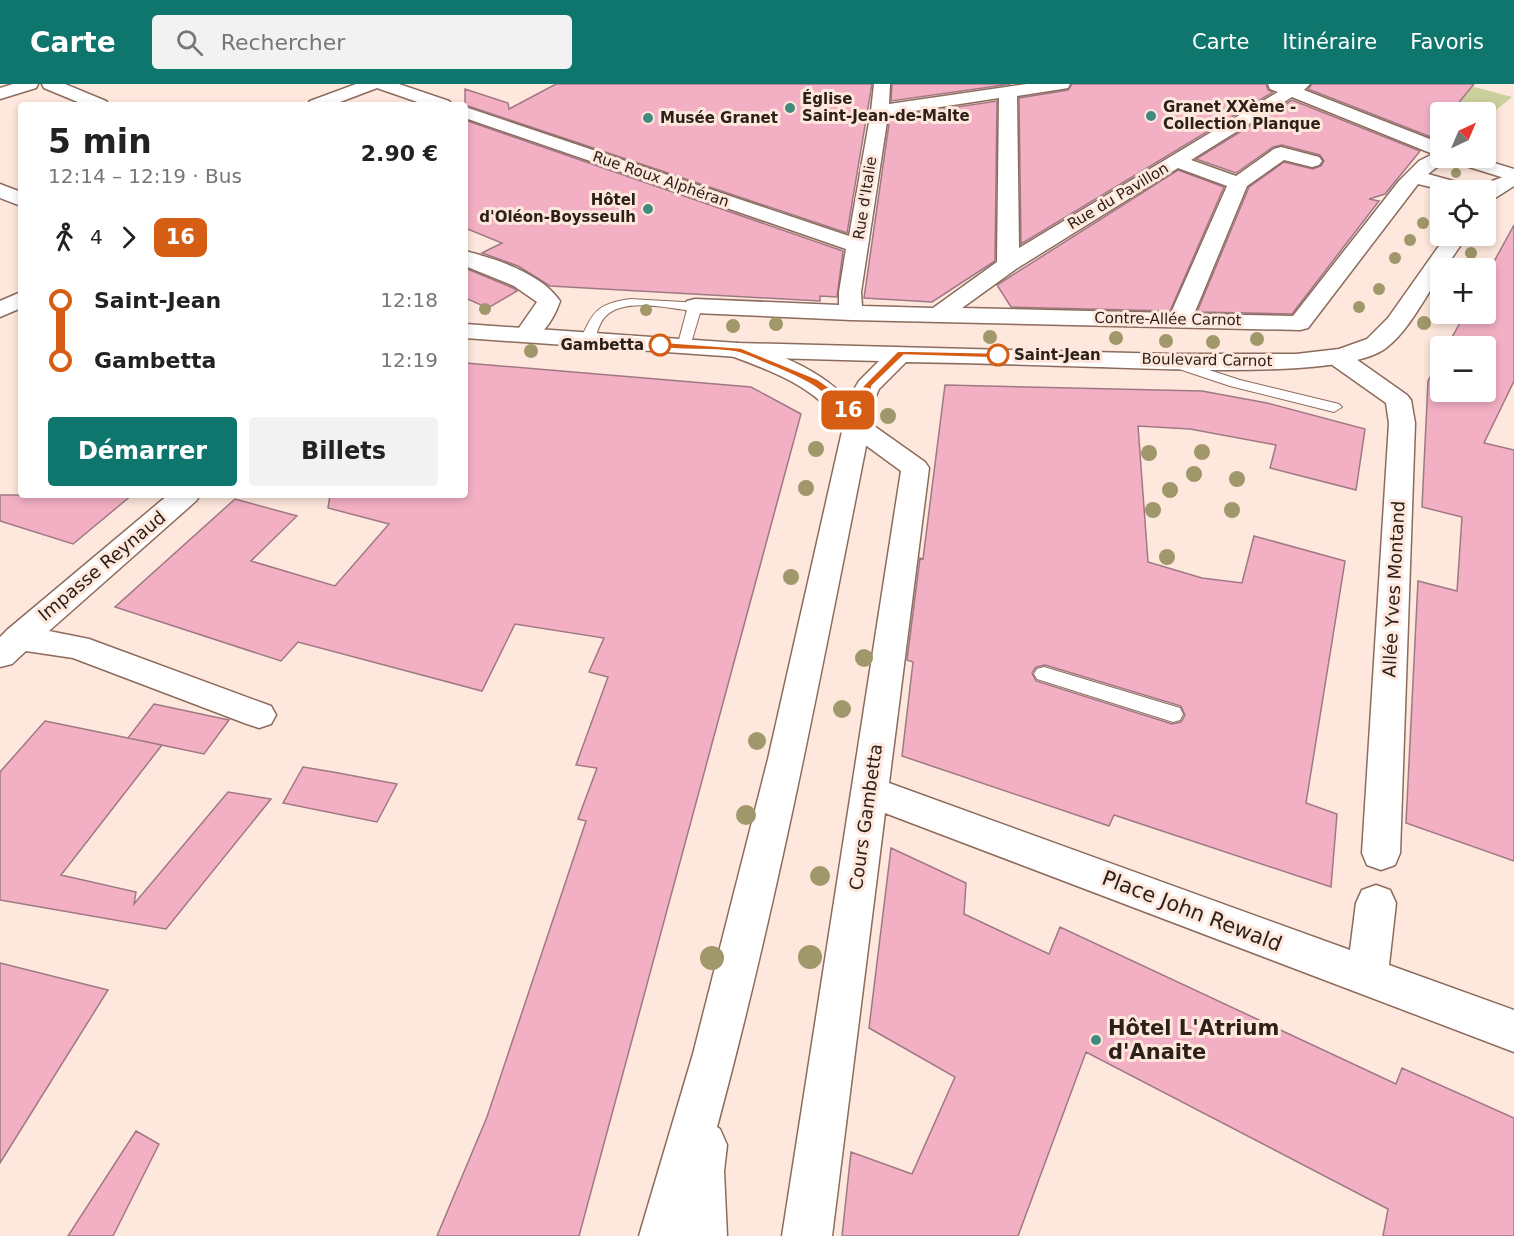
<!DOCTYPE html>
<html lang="fr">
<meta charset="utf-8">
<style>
body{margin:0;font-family:"DejaVu Sans",sans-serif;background:#f2f2f2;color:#222;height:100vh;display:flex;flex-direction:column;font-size:22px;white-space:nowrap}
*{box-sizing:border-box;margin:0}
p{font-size:20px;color:#767676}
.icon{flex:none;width:33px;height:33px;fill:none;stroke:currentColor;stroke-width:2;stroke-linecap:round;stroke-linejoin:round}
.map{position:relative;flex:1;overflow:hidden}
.panel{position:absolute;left:18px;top:18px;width:450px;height:396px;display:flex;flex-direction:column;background:#fff;border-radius:6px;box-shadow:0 3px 9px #0003}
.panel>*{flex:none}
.badge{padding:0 12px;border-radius:9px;font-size:21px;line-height:39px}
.needle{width:39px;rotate:44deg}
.controls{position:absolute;left:1430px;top:18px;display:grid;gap:12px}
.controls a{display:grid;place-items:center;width:66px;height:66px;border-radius:6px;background:#fff;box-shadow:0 3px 9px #0003;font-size:30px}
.map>.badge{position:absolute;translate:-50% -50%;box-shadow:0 0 0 3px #fff}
.legs{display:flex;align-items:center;gap:9px;height:66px;padding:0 30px;font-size:20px}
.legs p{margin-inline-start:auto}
.overview{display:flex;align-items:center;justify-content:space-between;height:102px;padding:0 30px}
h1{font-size:33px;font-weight:700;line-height:45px}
.cta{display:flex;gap:12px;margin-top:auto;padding:12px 30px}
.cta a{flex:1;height:69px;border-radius:6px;background:#0f766e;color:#fff;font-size:24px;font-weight:700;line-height:69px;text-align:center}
.cta a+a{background:#f2f2f2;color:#222}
ul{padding:0 30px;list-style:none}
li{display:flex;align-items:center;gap:21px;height:60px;font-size:22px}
li i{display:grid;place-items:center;width:9px;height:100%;margin:0 8px;background:currentColor}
li i::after{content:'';width:15px;height:15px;margin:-8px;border:4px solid;border-radius:50%;background:#fff}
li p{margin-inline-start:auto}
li:first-child i{background:linear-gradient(#0000 50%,currentColor 0)}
li:last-child i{background:linear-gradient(currentColor 50%,#0000 0)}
header{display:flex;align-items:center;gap:36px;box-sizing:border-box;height:84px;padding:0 30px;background:#0f766e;color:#fff}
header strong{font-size:28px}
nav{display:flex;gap:33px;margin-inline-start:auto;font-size:21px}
.search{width:420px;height:54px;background:#f2f2f2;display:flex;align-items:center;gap:15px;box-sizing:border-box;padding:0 21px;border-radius:6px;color:#767676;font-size:22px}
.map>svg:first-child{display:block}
</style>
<header>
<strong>Carte</strong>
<div class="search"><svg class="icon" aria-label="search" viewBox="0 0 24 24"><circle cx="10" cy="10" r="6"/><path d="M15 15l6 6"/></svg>Rechercher</div>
<nav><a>Carte</a><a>Itinéraire</a><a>Favoris</a></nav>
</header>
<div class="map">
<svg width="1514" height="1152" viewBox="0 0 1514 1152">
<rect width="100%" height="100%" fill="#fee7dc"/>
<!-- green -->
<path fill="#cbcf9c" d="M 1463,0 L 1512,13 L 1491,30 L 1416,10 Z"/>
<!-- building -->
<path fill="#f3b0c4" stroke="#9e7984" stroke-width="1.5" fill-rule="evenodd" d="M 556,0 L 872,0 L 847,149 L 465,21 L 465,5 L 508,19 L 509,25 Z
M 892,0 L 1011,0 L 891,17 Z
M 1072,0 L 1266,0 L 1268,6 L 1273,8 L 1021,160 L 1019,14 L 1068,6 Z
M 1312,0 L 1474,0 L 1451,28 L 1440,28 L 1440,42 L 1431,53 L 1308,5 Z
M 1292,16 L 1420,67 L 1385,110 L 1369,115 L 1379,117 L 1292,230 L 1197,228 L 1249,103 L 1284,78 L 1313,85 L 1321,82 L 1324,77 L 1320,71 L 1282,61 L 1273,63 L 1236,89 L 1196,75 Z
M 997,17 L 995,177 L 932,218 L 864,214 L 890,33 Z
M 465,36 L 843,167 L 837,213 L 820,212 L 820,217 L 550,202 L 518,182 L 482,169 L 502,159 L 465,144 Z
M 1178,86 L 1224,103 L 1170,227 L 1011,223 L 997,201 Z
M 1514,141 L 1514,297 L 1484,359 L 1514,366 L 1514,777 L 1406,739 L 1418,497 L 1457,507 L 1462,433 L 1422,423 L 1428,297 L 1440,275 L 1440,308 L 1485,308 L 1485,262 L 1447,262 L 1465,230 L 1485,230 L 1485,194 Z
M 465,184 L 513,204 L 517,207 L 488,224 L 465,214 Z
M 465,279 L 751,303 L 801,330 L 579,1152 L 437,1152 L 487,1033 L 586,737 L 578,735 L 597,684 L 576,681 L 608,593 L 589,588 L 604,554 L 515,540 L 482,607 L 298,558 L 281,577 L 115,523 L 235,415 L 297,432 L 251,477 L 335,502 L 389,440 L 328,424 L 330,411 L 465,411 Z
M 945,301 L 1202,307 L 1267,319 L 1365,345 L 1356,406 L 1270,384 L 1276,361 L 1190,345 L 1138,342 L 1148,478 L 1202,494 L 1242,499 L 1254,452 L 1345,477 L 1306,719 L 1337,730 L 1331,803 L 1114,731 L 1109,742 L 902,672 L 913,578 L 907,576 L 920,474 L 923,475 ZM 1045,581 L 1181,622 L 1185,631 L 1181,638 L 1172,640 L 1036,597 L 1032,589 L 1036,583 Z
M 0,411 L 132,411 L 73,460 L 0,437 Z
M 154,620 L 229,636 L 204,670 L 128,654 Z
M 45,637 L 162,661 L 61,791 L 136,808 L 134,820 L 228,708 L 271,715 L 166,845 L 0,816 L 0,688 Z
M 303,683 L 333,688 L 397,700 L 377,738 L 283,719 Z
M 891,764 L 966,799 L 964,830 L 1049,870 L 1060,843 L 1396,1000 L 1402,984 L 1514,1034 L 1514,1152 L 1383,1152 L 1388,1125 L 1086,968 L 1018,1152 L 842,1152 L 851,1068 L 912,1090 L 955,993 L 869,944 Z
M 0,879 L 108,906 L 0,1079 Z
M 136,1047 L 159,1060 L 113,1152 L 68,1152 Z"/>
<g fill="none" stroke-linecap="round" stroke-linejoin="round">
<defs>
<path id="lane" d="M 630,215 L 700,219 L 702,222 L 689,266 L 679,266 L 677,263 L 687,226 C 664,224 622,213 604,234 C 598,241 597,252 592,260 L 582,260 L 580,257 C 593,227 597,220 630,215 Z
M 1172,274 L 1240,296 L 1339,320 L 1342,323 L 1334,328 L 1230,302 L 1167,281 L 1165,278 L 1167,275 Z
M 1044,583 L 1180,624 L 1183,630 L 1180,636 L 1173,638 L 1037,595 L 1034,590 L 1037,585 Z"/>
<path id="street" d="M 13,0 L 38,0 L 36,4 L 0,15 L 0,4 Z
M 42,0 L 65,0 L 106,17 L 109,21 L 85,21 L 44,4 Z
M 356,0 L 399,0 L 449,17 L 452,21 L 426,21 L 377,4 L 332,21 L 307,21 L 310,17 Z
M 874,0 L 890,0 L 889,20 L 1027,0 L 1070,0 L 1068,4 L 1062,5 L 1017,12 L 1019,164 L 1278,8 L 1270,5 L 1268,0 L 1310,0 L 1304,6 L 1440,59 L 1440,74 L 1449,74 L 1428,90 L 1471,102 L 1474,106 L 1443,106 L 1418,100 L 1308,244 L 1300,246 L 851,236 L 695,229 L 687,227 L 683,222 L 687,217 L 695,215 L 839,221 L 839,208 L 846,165 L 465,34 L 465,23 L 849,152 L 871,27 ZM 1292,13 L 1433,70 L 1419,77 L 1399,97 L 1293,232 L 1194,230 L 1247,102 L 1284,76 L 1312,83 L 1319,81 L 1322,77 L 1319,73 L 1281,63 L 1274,65 L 1236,92 L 1191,76 ZM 999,14 L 997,178 L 933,224 L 862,222 L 861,208 L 888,31 ZM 1178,84 L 1227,102 L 1171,229 L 962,224 L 1016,185 Z
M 1451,74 L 1478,74 L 1514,85 L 1514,97 L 1453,78 Z
M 465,167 C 496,175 541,189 560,217 C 554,235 539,261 518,256 L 514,251 L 537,218 L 514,202 L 465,182 Z
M 21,208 L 21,224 L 0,233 L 0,217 Z
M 1337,266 L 1346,268 L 1407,311 L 1411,316 L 1415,339 L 1400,769 L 1395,781 L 1381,786 L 1367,781 L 1362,769 L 1389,339 L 1386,319 L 1328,278 L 1325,273 L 1328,268 Z
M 858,335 L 867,337 L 925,378 L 929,384 L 889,699 L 1350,866 L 1356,819 L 1362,806 L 1376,801 L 1390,806 L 1396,819 L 1389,881 L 1514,926 L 1514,968 L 885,729 L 832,1152 L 782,1152 L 901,387 L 849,349 L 845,343 L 849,337 Z
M 168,411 L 200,411 L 196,417 L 49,547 L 89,555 L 271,622 L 276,631 L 271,640 L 259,644 L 247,640 L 73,574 L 26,567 L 12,580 L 0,583 L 0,553 L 7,546 Z"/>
<path id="secondary" d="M 738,259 C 793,272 839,296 871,343 L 867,349 L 858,351 L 849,349 C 817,303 779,290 729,271 L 726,266 L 729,261 Z"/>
<path id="primary" d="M 1514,89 L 1514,102 L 1492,116 L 1485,118 L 1485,106 L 1480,106 L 1492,97 Z
M 0,100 L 21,108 L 21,122 L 0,114 Z
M 1446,152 L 1467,152 L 1445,184 L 1440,184 L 1440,191 C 1424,215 1409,246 1386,264 C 1345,296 1155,284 1097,283 C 1034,281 970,279 906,278 L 879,305 L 876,312 C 827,557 782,802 717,1043 L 720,1045 L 727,1061 L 724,1087 L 727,1152 L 639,1152 L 693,970 L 768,675 L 850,312 L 859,297 L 879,277 L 738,273 L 465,254 L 465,240 L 738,259 L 1170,270 L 1296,270 L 1339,265 L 1367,255 L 1388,234 Z"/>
</defs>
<!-- lane casing -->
<use href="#lane" stroke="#8c6b5c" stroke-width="2"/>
<!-- street casing -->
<use href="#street" stroke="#8c6b5c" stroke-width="3"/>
<!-- secondary casing -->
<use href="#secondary" stroke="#8c6b5c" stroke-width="3"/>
<!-- primary casing -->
<use href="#primary" stroke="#8c6b5c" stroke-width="3"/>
<!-- lane -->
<use href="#lane" fill="#fff" fill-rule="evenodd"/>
<!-- street -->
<use href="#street" fill="#fff" fill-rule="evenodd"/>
<!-- secondary -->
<use href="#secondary" fill="#fff" fill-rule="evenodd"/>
<!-- primary -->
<use href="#primary" fill="#fff" fill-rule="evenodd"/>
</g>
<!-- trees -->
<g fill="#a0976a">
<circle cx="1456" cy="89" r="5"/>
<circle cx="1423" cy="139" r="6"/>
<circle cx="1410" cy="156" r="6"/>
<circle cx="1471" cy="169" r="6"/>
<circle cx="1395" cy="174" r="6"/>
<circle cx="1379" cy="205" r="6"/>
<circle cx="1359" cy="223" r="6"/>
<circle cx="485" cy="225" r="6"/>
<circle cx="646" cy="226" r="6"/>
<circle cx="1424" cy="239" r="7"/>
<circle cx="776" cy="240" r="7"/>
<circle cx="733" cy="242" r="7"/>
<circle cx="990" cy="253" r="7"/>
<circle cx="1116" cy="254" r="7"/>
<circle cx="1257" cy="255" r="7"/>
<circle cx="1166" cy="257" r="7"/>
<circle cx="1213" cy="258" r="7"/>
<circle cx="531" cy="267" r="7"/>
<circle cx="830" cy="331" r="8"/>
<circle cx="888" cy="332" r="8"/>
<circle cx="816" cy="365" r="8"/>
<circle cx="1202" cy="368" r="8"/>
<circle cx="1149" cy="369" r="8"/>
<circle cx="1194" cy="390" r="8"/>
<circle cx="1237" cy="395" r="8"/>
<circle cx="806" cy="404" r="8"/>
<circle cx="1170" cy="406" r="8"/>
<circle cx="1153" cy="426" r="8"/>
<circle cx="1232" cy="426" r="8"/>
<circle cx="1167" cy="473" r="8"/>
<circle cx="791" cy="493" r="8"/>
<circle cx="864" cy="574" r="9"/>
<circle cx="842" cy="625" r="9"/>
<circle cx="757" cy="657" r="9"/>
<circle cx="746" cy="731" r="10"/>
<circle cx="820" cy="792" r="10"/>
<circle cx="810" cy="873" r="12"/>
<circle cx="712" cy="874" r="12"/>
</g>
<!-- line-1 -->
<path fill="#d65d14" stroke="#fff" stroke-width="1.5" d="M 660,258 L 741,264 L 817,295 L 841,312 L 856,331 L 863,302 L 898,267 L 998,269 L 1002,271 L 998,274 L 904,271 L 872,302 L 863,343 L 858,345 L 855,345 C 831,307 807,296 767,280 C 757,276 746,270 736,268 C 710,263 683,268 657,263 L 655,261 Z"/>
<!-- markers -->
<g fill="#44897e" stroke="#fee7dc" stroke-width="2">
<circle cx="790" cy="24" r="6"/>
<circle cx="1151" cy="32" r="6"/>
<circle cx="648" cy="34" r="6"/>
<circle cx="648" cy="125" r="6"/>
<circle cx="1096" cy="956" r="6"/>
</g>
<g fill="#fff" stroke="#d65d14" stroke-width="3">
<circle cx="660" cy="261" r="10"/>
<circle cx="998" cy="271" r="10"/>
</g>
<g text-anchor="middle" stroke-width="6" stroke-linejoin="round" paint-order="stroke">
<!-- far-poi labels -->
<g font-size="15" font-weight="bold" fill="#2d2019" stroke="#fee7dc" text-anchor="start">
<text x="802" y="20">Église<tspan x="802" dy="17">Saint-Jean-de-Malte</tspan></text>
<text x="1163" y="28">Granet XXème -<tspan x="1163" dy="17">Collection Planque</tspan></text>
<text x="660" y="39">Musée Granet</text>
<text x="636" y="121" text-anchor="end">Hôtel<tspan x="636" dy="17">d'Oléon-Boysseulh</tspan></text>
</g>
<!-- far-street labels -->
<g font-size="15" fill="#2d2019" stroke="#fee7dc">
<text transform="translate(661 95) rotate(19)" y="5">Rue Roux Alphéran</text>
<text transform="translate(1118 112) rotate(-31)" y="5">Rue du Pavillon</text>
<text transform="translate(865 114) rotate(-81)" y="5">Rue d'Italie</text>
<text transform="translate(1168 235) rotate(1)" y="5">Contre-Allée Carnot</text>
<text transform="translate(1207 276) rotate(1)" y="5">Boulevard Carnot</text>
</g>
<!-- far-stop labels -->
<g font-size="15" font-weight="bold" fill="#2d2019" stroke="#fee7dc" text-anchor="end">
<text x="644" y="266">Gambetta</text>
<text x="1014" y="276" text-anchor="start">Saint-Jean</text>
</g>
<!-- street labels -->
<g font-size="18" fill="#2d2019" stroke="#fee7dc">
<text transform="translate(102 482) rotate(-40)" y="6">Impasse Reynaud</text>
<text transform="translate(1394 505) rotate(-87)" y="6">Allée Yves Montand</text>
<text transform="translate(866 733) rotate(-82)" y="6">Cours Gambetta</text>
</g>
<!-- near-street labels -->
<g font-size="21" fill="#2d2019" stroke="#fee7dc">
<text transform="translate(1192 827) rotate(21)" y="7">Place John Rewald</text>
</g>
<!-- near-poi labels -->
<g font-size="21" font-weight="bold" fill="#2d2019" stroke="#fee7dc" text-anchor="start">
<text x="1108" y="951">Hôtel L'Atrium<tspan x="1108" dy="24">d'Anaite</tspan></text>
</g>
</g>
</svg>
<div class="controls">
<a><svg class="needle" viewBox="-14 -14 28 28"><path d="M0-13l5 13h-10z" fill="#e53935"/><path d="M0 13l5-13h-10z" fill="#767676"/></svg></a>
<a><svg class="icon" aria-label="locate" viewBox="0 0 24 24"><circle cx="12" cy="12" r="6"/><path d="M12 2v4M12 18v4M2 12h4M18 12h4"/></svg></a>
<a>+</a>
<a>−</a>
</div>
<b class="badge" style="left:848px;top:326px;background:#d65d14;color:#fff">16</b>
<section class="panel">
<div class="overview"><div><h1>5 min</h1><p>12:14 – 12:19 · Bus</p></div><b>2.90 €</b></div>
<div class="legs"><svg class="icon" aria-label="walk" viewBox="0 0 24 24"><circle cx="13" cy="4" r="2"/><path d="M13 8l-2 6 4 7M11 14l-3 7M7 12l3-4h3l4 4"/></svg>4<svg class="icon" aria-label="forward" viewBox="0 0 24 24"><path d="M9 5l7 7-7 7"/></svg><b class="badge" style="background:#d65d14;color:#fff">16</b></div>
<ul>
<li><i style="color:#d65d14"></i><b>Saint-Jean</b><p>12:18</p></li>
<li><i style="color:#d65d14"></i><b>Gambetta</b><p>12:19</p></li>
</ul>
<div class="cta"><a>Démarrer</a><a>Billets</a></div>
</section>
</div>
